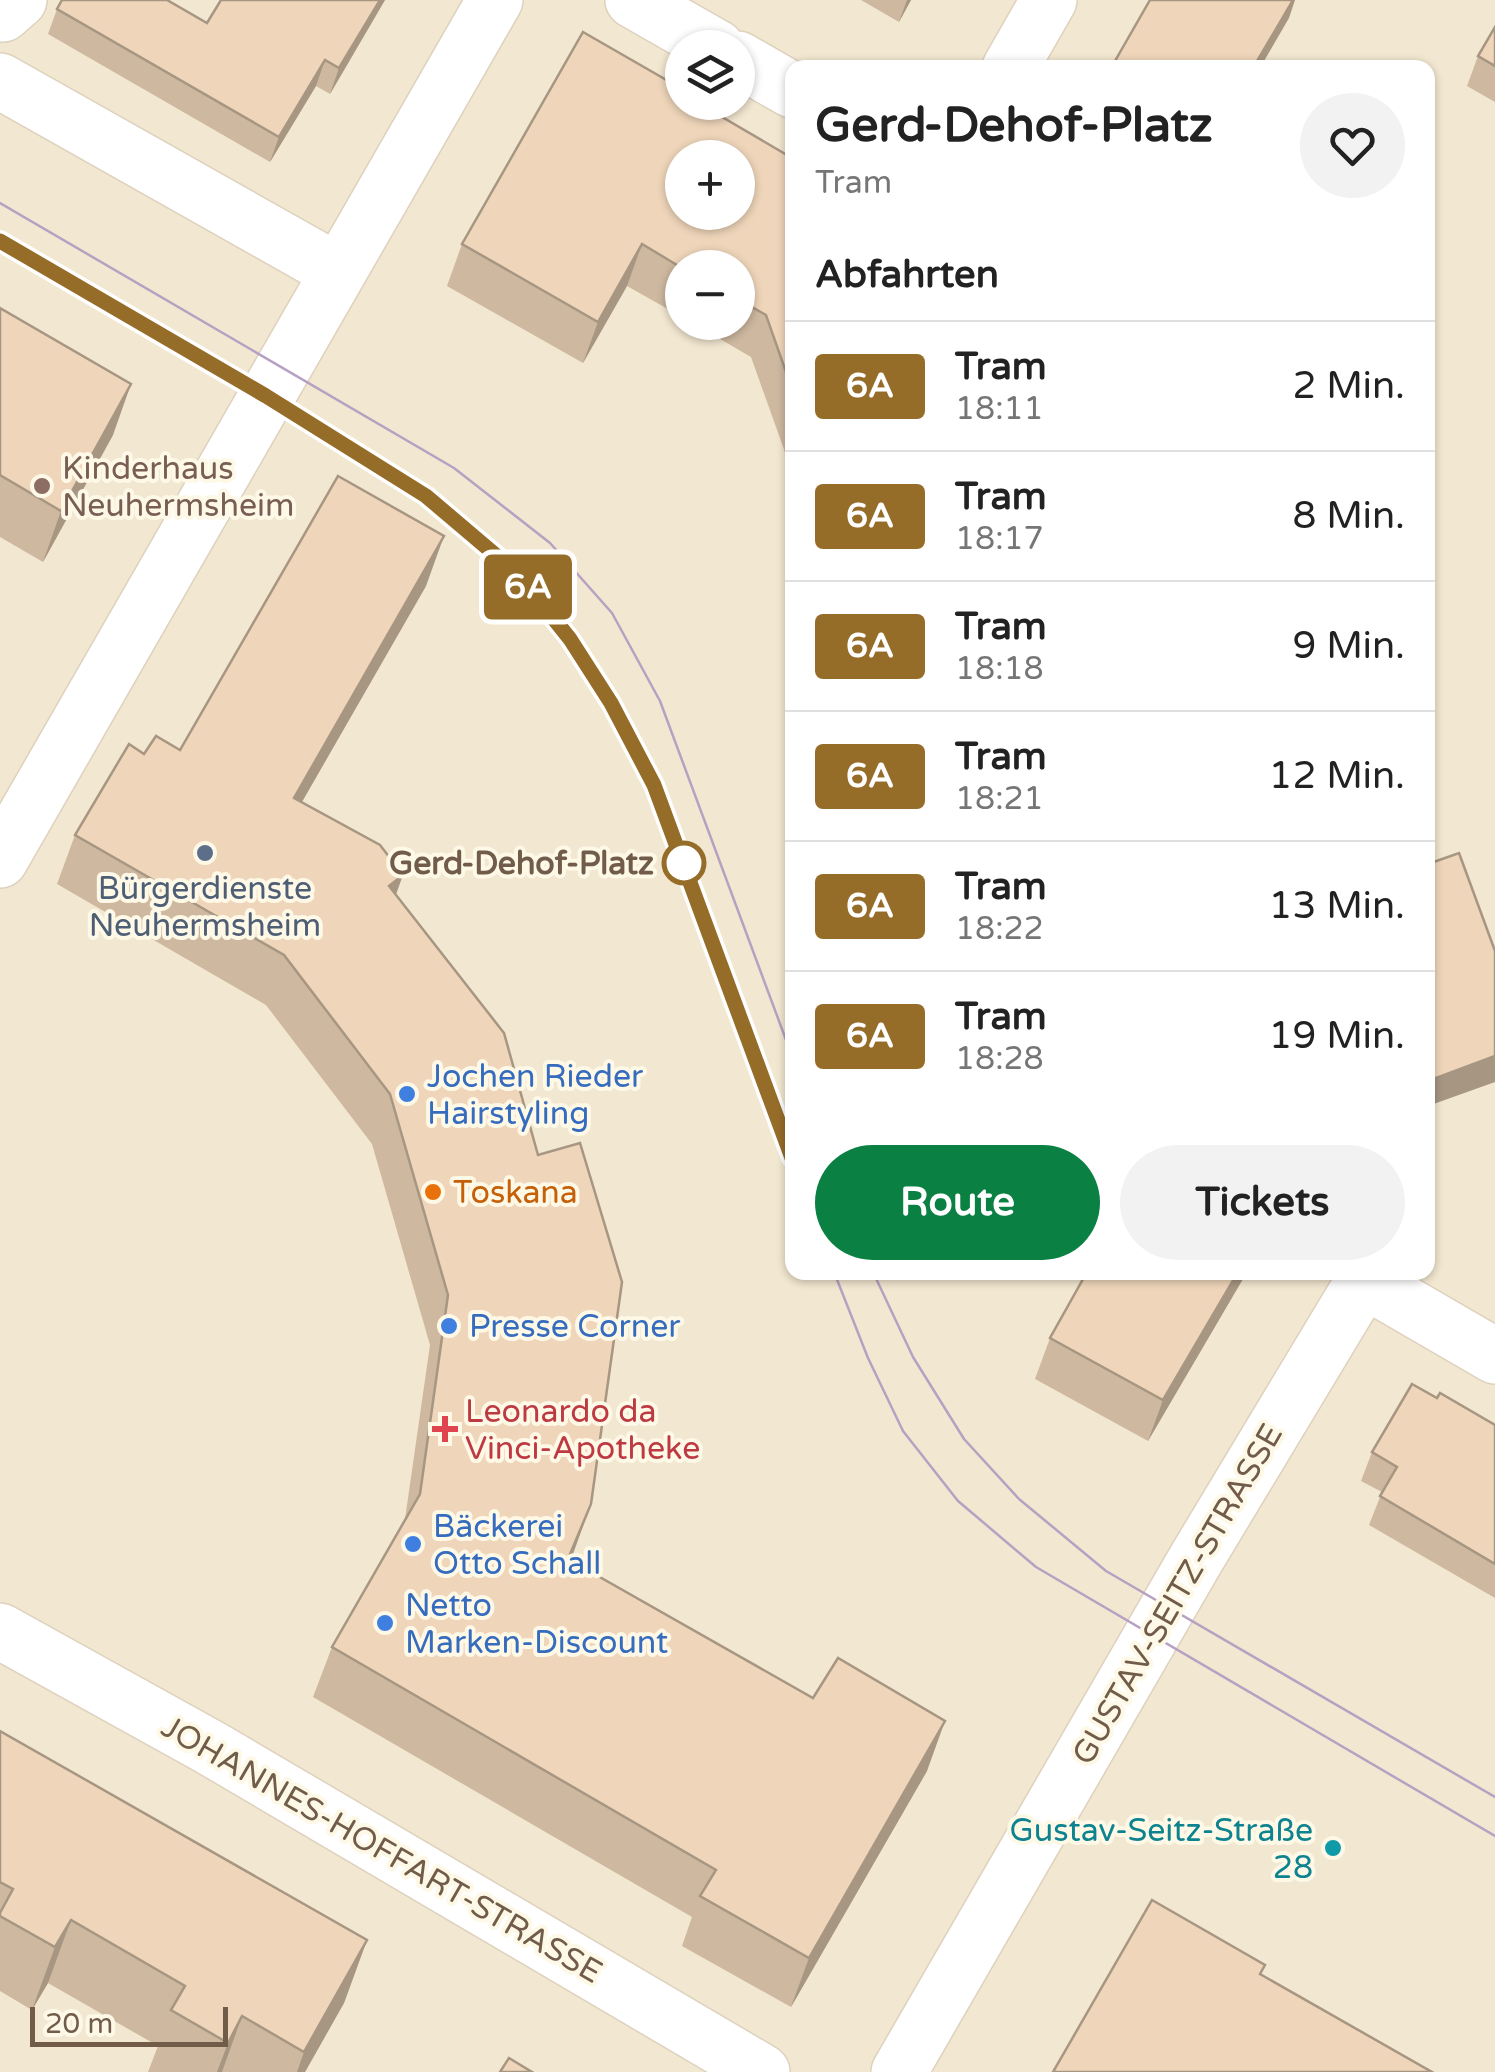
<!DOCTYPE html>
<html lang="de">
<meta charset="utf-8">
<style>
body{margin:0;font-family:"Varela Round",sans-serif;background:#f2f2f2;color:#222;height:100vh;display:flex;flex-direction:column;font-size:38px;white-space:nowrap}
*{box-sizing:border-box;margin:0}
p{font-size:32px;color:#767676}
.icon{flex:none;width:55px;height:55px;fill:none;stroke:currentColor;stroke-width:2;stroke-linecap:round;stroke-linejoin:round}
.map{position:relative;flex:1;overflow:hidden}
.details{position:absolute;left:785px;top:60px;width:650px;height:1220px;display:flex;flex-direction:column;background:#fff;border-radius:20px;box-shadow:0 2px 8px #0004}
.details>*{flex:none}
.badge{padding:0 20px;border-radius:8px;font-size:35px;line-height:65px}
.controls{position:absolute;left:665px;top:30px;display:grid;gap:20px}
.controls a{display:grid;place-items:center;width:90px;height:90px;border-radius:50%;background:#fff;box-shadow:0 2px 8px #0004;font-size:50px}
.scale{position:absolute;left:30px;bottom:25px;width:198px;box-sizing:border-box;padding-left:10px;border:5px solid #715c4a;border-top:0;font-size:28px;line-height:35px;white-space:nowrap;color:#715c4a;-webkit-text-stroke:8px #fef8e7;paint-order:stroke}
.map>.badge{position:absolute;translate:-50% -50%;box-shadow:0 0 0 5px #fff}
h2{padding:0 30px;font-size:38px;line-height:90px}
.round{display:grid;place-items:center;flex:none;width:105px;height:105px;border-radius:52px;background:#f2f2f2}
.headline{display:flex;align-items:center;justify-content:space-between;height:170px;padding:0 30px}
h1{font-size:48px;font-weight:800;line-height:75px}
.button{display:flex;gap:20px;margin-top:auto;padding:20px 30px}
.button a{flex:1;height:115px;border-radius:60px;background:#0b8043;color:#fff;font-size:40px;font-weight:800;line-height:115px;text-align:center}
.button a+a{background:#f2f2f2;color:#222}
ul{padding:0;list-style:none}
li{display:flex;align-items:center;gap:30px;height:130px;padding:0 30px;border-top:2px solid #e0e0e0}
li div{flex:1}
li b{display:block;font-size:38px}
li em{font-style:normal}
li .badge{min-width:110px;font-weight:700;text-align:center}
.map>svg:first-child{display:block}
</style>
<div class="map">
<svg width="1495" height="2072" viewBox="0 0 1495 2072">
<rect width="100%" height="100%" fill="#fbf4e1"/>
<!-- residential -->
<path fill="#f2e7d0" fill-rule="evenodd" d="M 0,0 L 1495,0 L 1495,2072 L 0,2072 ZM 682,48 L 738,48 L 738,102 L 682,102 ZM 792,68 L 1428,68 L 1428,1272 L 792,1272 ZM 682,158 L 738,158 L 738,212 L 682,212 ZM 682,268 L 738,268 L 738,322 L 682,322 Z"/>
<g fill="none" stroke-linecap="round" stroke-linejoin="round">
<defs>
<path id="minor" d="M 633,0 L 717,48
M 3,14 L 19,0
M 738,59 L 792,90
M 1010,68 L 1049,0
M 0,81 L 337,271
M 0,860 L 495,0
M 1364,1280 L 1495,1356
M 0,1631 L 211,1748 L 762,2072
M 899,2072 L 1196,1559 L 1364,1280"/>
</defs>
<!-- minor casing -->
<use href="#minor" stroke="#ded1be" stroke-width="58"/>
<!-- minor -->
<use href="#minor" stroke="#fff" stroke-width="55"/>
<!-- tram -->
<path stroke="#b7a1c3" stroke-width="2.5" d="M 0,203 L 454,468 L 550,543 L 612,613 L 660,701 L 792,1056
M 0,241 L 266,396 L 426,496 L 518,574 L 570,639 L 611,703 L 655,785 L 792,1159
M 834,1272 L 868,1358 L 903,1431 L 958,1501 L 1036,1567 L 1495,1836
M 873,1272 L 913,1357 L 964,1439 L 1019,1499 L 1106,1571 L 1495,1797"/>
</g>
<!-- wall -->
<path fill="#ceb8a0" d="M 221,0 L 385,0 L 330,94 L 316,86 L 270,162 L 48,34 L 57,9 L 207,23 Z
M 861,0 L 911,0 L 899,22 Z
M 1495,27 L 1495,102 L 1467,86 L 1478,56 Z
M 719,110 L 718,115 L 792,158 L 792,472 L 751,357 L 691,322 L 738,322 L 738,268 L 682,268 L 682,317 L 627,286 L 583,363 L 447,286 L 462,244 Z
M 0,308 L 113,435 L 43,562 L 0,537 Z
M 426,586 L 302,802 L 396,895 L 570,1560 L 927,1771 L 791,2007 L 682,1946 L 692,1917 L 313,1697 L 332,1647 L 405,1519 L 430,1345 L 372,1144 L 266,1005 L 57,884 L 75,835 L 144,754 L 180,750 Z
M 1247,1272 L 1148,1441 L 1035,1379 L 1050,1338 Z
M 1437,1398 L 1495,1425 L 1495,1598 L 1369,1525 L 1382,1492 L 1361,1481 L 1372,1452 Z
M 0,1731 L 367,1940 L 344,2003 L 305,2072 L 148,2072 L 158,2046 L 48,1983 L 32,2010 L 0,1991 Z"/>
<!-- shaded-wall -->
<path fill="#a79682" d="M 380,0 L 385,0 L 330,94 L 339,68 Z
M 907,0 L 911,0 L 899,22 Z
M 1293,0 L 1295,0 L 1289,18 L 1260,68 L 1253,68 Z
M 325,60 L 316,86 L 270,162 L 279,137 Z
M 642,244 L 627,286 L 583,363 L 598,322 Z
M 131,384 L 113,435 L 43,562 L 61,511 Z
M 444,536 L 426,586 L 276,847 L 294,798 Z
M 403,875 L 385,925 L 389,886 Z
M 1495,1056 L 1495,1082 L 1428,1106 L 1428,1081 Z
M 1238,1272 L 1247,1272 L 1148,1441 L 1163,1400 Z
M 591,1504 L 573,1554 L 550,1609 L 568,1559 Z
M 945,1721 L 927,1771 L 791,2007 L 809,1958 Z
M 71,1920 L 48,1983 L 32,2010 L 55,1947 Z
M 367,1940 L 344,2003 L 305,2072 L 297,2072 L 304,2052 Z
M 242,2016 L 222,2072 L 217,2072 L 228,2043 Z"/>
<!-- building -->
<path fill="#efd6ba" stroke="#a79682" stroke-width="2.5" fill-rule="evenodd" d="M 62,0 L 167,0 L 207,23 L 221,0 L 380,0 L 339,68 L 325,60 L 279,137 L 57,9 Z
M 1150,0 L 1293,0 L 1253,68 L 1111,68 Z
M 1495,27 L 1495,66 L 1478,56 Z
M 583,32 L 682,89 L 682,102 L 707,102 L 719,110 L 717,114 L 792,158 L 792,389 L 766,315 L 738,299 L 738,268 L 682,268 L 642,244 L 598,322 L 462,244 ZM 682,158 L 738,158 L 738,212 L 682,212 Z
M 0,308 L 131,384 L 61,511 L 0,475 Z
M 338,476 L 444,536 L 294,798 L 380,845 L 403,875 L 389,886 L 504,1033 L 538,1155 L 580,1143 L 622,1282 L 591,1504 L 568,1559 L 813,1698 L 838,1658 L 945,1721 L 809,1958 L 700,1896 L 716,1870 L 332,1647 L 420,1494 L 448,1295 L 390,1094 L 284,955 L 75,835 L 129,744 L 144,754 L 156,736 L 180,750 Z
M 1459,853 L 1495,951 L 1495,1056 L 1428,1081 L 1428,864 Z
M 1087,1272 L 1238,1272 L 1163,1400 L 1050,1338 Z
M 1412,1384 L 1437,1398 L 1440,1393 L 1495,1425 L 1495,1564 L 1380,1496 L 1397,1467 L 1372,1452 Z
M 0,1731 L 367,1940 L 304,2052 L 242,2016 L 228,2043 L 171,2010 L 185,1986 L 71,1920 L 55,1947 L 0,1916 L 0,1913 L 13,1889 L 0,1882 Z
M 1152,1900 L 1265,1965 L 1260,1974 L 1432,2072 L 1053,2072 Z
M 509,2058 L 532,2072 L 500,2072 Z"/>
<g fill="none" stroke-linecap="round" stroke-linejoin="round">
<defs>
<path id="line" d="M 0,241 L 266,396 L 426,496 L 518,574 L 570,639 L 611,703 L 654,785 L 792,1158"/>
</defs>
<!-- line casing -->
<use href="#line" stroke="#fff" stroke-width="22"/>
<!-- line -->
<use href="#line" stroke="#966c29" stroke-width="15"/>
</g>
<!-- markers -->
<circle fill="#8d6e63" stroke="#fef8e7" stroke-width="4" cx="42" cy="486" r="10"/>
<circle fill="#5c6f8a" stroke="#fef8e7" stroke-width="4" cx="205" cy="853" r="10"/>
<circle fill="#fff" stroke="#966c29" stroke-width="5" cx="684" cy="863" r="20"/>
<g fill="#3f7fe0" stroke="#fef8e7" stroke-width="4">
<circle cx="407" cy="1094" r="10"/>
<circle cx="449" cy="1326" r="10"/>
<circle cx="413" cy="1544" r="10"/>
<circle cx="385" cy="1623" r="10"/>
</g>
<circle fill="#e8710a" stroke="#fef8e7" stroke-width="4" cx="433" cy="1192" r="10"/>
<path fill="#e0444e" stroke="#fef8e7" stroke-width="4" d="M440 1414h10v10h10v10h-10v10h-10v-10h-10v-10h10z"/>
<circle fill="#0f9aa8" stroke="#fef8e7" stroke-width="4" cx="1333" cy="1848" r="10"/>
<g text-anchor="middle" stroke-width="8" stroke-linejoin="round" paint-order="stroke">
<!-- education labels -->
<g font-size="32" fill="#785e54" stroke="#fef8e7" text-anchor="start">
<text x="62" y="479">Kinderhaus<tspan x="62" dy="37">Neuhermsheim</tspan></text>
</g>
<!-- stop labels -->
<g font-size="32" font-weight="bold" fill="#715c4a" stroke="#fef8e7" text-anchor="end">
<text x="654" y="874">Gerd-Dehof-Platz</text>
</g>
<!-- service labels -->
<g font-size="32" fill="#4e5e75" stroke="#fef8e7">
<text x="205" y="899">Bürgerdienste<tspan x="205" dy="37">Neuhermsheim</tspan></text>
</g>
<!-- shop labels -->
<g font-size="32" fill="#366cbe" stroke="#fef8e7" text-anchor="start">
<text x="427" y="1087">Jochen Rieder<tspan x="427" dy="37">Hairstyling</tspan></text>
<text x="469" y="1337">Presse Corner</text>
<text x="433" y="1537">Bäckerei<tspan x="433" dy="37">Otto Schall</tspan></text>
<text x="405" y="1616">Netto<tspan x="405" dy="37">Marken-Discount</tspan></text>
</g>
<!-- food labels -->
<g font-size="32" fill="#c56008" stroke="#fef8e7" text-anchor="start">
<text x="453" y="1203">Toskana</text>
</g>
<!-- health labels -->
<g font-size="32" fill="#be3a42" stroke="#fef8e7" text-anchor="start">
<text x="465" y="1422">Leonardo da<tspan x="465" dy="37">Vinci-Apotheke</tspan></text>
</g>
<!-- street labels -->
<g font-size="32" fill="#715c4a" stroke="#fef8e7">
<text transform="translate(1177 1594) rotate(-60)" y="11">GUSTAV-SEITZ-STRASSE</text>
<text transform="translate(382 1849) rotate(30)" y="11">JOHANNES-HOFFART-STRASSE</text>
</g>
<!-- culture labels -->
<g font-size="32" fill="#0d838f" stroke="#fef8e7" text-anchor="end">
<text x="1313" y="1841">Gustav-Seitz-Straße<tspan x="1313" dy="37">28</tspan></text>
</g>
</g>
</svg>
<div class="controls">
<a><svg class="icon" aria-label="layers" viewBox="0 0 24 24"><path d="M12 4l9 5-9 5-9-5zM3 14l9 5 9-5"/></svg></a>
<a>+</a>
<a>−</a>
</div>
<div class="scale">20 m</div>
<b class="badge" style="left:528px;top:587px;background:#966c29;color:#fff">6A</b>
<section class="details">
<div class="headline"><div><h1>Gerd-Dehof-Platz</h1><p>Tram</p></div><a class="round"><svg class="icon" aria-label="heart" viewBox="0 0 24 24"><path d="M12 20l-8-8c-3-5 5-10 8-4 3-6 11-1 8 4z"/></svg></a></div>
<h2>Abfahrten</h2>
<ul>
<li><span class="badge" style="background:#966c29;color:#fff">6A</span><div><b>Tram</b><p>18:11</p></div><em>2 Min.</em></li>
<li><span class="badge" style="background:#966c29;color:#fff">6A</span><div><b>Tram</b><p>18:17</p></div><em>8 Min.</em></li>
<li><span class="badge" style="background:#966c29;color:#fff">6A</span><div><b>Tram</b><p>18:18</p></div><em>9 Min.</em></li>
<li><span class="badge" style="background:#966c29;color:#fff">6A</span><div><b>Tram</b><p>18:21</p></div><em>12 Min.</em></li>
<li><span class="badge" style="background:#966c29;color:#fff">6A</span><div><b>Tram</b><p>18:22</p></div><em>13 Min.</em></li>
<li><span class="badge" style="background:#966c29;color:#fff">6A</span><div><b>Tram</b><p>18:28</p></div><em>19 Min.</em></li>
</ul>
<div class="button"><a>Route</a><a>Tickets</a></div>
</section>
</div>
